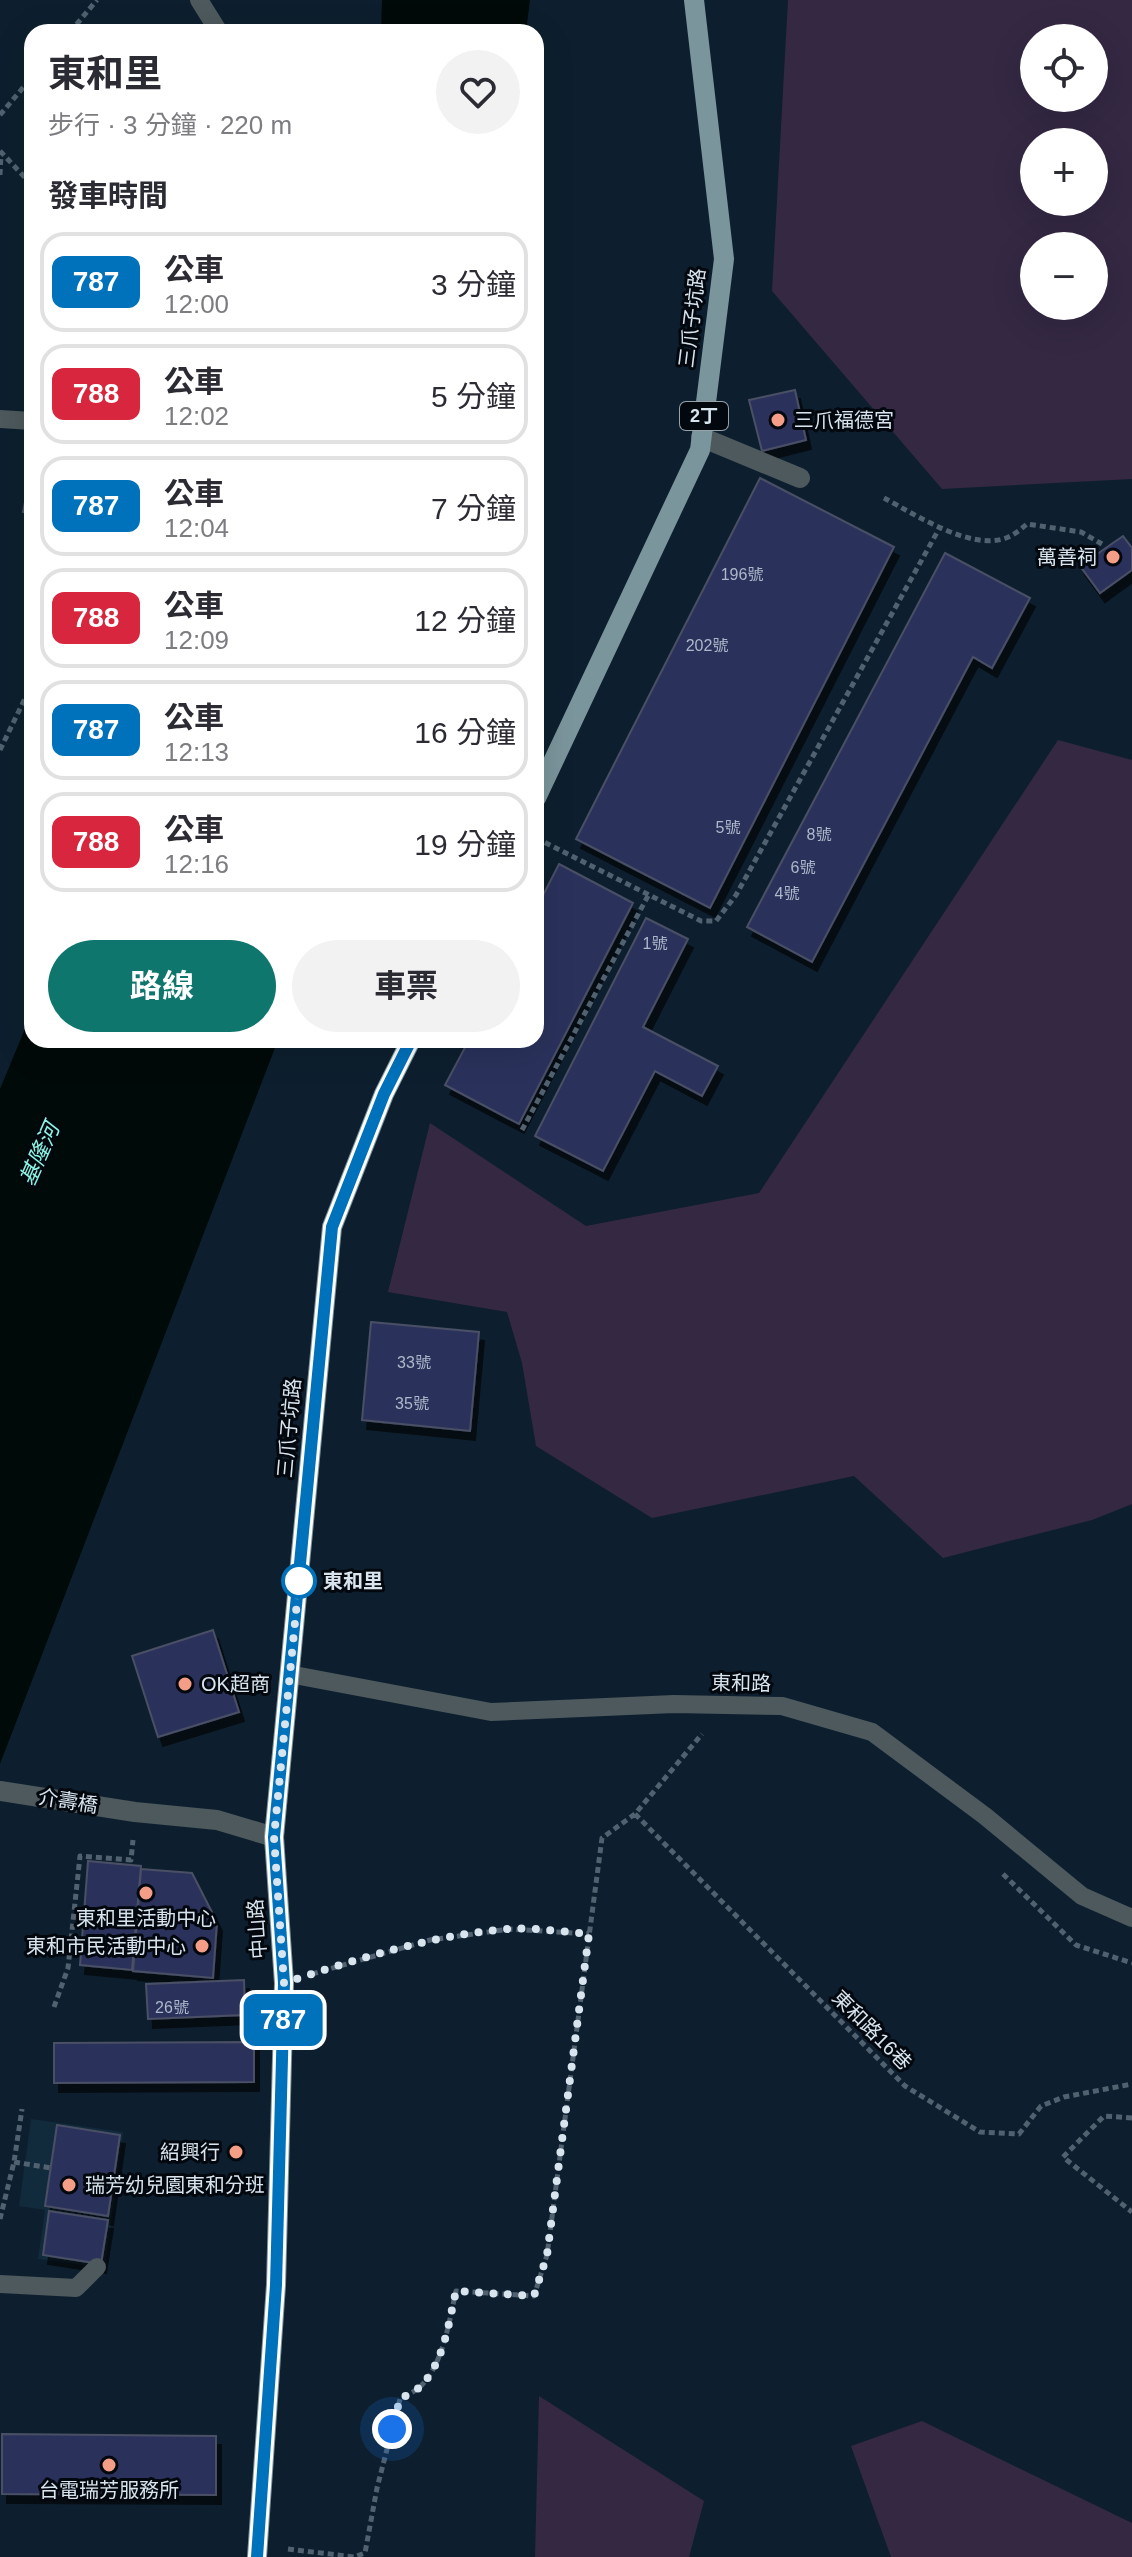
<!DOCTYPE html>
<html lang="zh-TW">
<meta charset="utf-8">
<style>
body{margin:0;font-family:Arial,"Noto Sans TC",sans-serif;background:#f2f2f3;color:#2b2b33;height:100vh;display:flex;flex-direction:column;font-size:30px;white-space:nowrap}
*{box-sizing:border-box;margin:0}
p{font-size:26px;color:#7c7c81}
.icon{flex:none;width:44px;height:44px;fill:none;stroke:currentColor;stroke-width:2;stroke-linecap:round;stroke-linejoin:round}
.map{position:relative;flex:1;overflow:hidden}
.drawer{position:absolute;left:24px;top:24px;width:520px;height:1024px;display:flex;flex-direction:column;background:#fff;border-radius:24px;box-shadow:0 8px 32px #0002}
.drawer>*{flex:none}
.badge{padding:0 16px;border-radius:12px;font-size:28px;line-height:52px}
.buttons{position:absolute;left:1020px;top:24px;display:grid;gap:16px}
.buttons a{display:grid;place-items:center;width:88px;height:88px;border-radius:50%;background:#fff;box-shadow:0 8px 32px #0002;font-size:40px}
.you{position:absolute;width:40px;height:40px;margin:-20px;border:6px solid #fff;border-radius:50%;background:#1a73e8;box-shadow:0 0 0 12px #1a73e833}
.map>.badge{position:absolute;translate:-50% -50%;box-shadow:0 0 0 4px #fff}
h2{padding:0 24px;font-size:30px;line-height:72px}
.round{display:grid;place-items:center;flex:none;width:84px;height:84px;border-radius:42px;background:#f2f2f3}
.summary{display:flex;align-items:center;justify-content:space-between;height:136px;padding:0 24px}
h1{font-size:38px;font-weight:700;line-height:60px}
.button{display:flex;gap:16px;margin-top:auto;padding:16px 24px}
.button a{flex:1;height:92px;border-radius:48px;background:#0f766e;color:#fff;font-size:32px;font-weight:700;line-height:92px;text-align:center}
.button a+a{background:#f2f2f3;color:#2b2b33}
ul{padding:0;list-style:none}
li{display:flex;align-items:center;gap:24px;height:100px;margin:0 16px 12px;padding:0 8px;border:4px solid #e1e1e2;border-radius:24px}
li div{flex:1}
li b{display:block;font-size:30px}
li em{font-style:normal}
li .badge{min-width:88px;font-weight:700;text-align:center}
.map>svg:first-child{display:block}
</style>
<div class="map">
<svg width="1132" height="2557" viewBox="0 0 1132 2557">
<defs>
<filter id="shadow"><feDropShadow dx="5" dy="9" stdDeviation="0" flood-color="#0009"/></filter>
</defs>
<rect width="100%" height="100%" fill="#0d1f2e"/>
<!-- built -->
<path fill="#112a3c" d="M 31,2119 L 123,2132 L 105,2268 L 38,2259 L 45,2210 L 19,2206 Z"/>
<!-- green -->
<path fill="#342843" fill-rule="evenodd" d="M 788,0 L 1132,0 L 1132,479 L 942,489 L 772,291 ZM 1094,38 L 1094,98 L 1034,98 L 1034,38 ZM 1094,142 L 1094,202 L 1034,202 L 1034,142 ZM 1034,246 L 1094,246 L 1094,306 L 1034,306 Z
M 1058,740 L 1132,760 L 1132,1504 L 1092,1520 L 943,1558 L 854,1476 L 652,1518 L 536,1446 L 522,1363 L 507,1312 L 388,1292 L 430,1123 L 586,1226 L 759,1193 Z
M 539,2396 L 704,2501 L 689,2557 L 535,2557 Z
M 922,2421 L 1132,2523 L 1132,2557 L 891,2557 L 851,2446 Z"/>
<!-- water -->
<path fill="#000a08" d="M 382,0 L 530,0 L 526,32 L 381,32 Z
M 32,1012 L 32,1040 L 278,1040 L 0,1764 L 0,1089 Z"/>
<!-- building -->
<path fill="#2c335b" stroke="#4a4f65" stroke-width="2" filter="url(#shadow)" d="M 795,390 L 806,440 L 762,451 L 749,400 Z
M 32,468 L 32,514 L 23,512 Z
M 760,478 L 894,547 L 710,908 L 576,839 Z
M 1123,536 L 1132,548 L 1132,570 L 1100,593 L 1080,566 Z
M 945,553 L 1030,598 L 992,668 L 973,657 L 812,962 L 747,927 Z
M 559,864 L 633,903 L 519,1124 L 445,1085 L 469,1040 L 536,1040 L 536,909 Z
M 646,918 L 688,939 L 643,1027 L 718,1066 L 702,1096 L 655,1071 L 603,1171 L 535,1136 Z
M 371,1322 L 479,1332 L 470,1431 L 362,1420 Z
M 213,1630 L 239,1712 L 158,1737 L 132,1656 Z
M 88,1861 L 141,1866 L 132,1970 L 80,1965 Z
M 141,1869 L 192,1873 L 217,1922 L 213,1978 L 133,1971 Z
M 244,1980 L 245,2015 L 148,2019 L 146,1984 Z
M 254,2042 L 254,2082 L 54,2083 L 54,2043 Z
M 57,2125 L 120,2135 L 108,2216 L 45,2206 Z
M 49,2211 L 108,2220 L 101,2264 L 43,2255 Z
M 2,2434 L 216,2436 L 216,2495 L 2,2494 Z"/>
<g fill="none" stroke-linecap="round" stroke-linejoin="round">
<!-- path -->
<path stroke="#51616f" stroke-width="5" stroke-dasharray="6 4" stroke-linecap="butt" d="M 70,32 L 97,0
M 0,115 L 32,77
M 0,151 L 32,185
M 0,175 L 1,153
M 884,498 C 916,515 971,551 1006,538 C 1014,535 1021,529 1027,524 L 1081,532 L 1102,544
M 0,750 L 32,684
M 536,838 L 701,921 L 716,921 L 736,895 L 940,527
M 522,1130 L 649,894
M 635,1814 L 905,2086 L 980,2132 L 1019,2134 L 1041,2106 L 1064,2097 L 1132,2084
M 1003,1874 L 1076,1945 L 1132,1963
M 312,1974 L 430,1940 L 510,1929 L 589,1934
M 54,2007 L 68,1968 L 80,1856 L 131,1860 L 133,1840
M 1132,2118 L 1104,2116 L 1063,2157 L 1132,2212
M 14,2162 L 51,2168
M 0,2219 L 14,2162 L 22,2109
M 288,2549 L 354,2557 L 365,2553 L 377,2488 L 400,2399 C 407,2395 416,2391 421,2386 C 444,2362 449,2321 456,2291 L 534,2296 L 547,2255 L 602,1838 L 635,1814 L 702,1734"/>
<!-- lane -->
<path stroke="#4d595c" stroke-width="18" d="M 199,0 L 219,32
M 0,419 L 32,421
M 289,1674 L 491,1712 L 674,1704 L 782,1706 L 872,1732 L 985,1816 L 1082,1896 L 1132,1918
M 0,2284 L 76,2288 L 97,2267"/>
<!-- street -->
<path stroke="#4d595c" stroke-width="20" d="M 701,437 L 800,478
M 0,1791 L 135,1812 L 217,1820 L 274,1837"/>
<!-- primary -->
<path stroke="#7b959c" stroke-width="20" d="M 536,798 L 700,450 L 724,259 L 694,0
M 257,2557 L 276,2285 L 284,1983 L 274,1837 L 332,1227 L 384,1094 L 411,1040"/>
</g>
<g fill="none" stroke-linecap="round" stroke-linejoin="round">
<defs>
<path id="line" d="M 257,2557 L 276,2285 L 284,1983 L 274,1837 L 332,1227 L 384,1094 L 411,1040"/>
</defs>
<!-- line casing -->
<use href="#line" stroke="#fff" stroke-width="18"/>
<!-- line -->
<use href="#line" stroke="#0072bc" stroke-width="12"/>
<!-- walk -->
<path stroke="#d8e4ee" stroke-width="8" stroke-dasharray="0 14.4" d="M 299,1581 L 274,1837 L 284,1983 C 357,1959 432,1935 508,1929 C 535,1927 563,1932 589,1934 L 547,2255 L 534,2296 L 456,2291 C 449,2321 444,2362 421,2386 C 416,2391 407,2395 400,2399 L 392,2429"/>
</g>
<!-- markers -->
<g fill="#f49e88" stroke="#03080f" stroke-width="3">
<circle cx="778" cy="420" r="8"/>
<circle cx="1113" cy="557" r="8"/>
<circle cx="185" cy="1684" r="8"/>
<circle cx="146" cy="1893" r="8"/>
<circle cx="202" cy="1946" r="8"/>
<circle cx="236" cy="2152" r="8"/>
<circle cx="69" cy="2185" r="8"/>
<circle cx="109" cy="2465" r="8"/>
</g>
<circle fill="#fff" stroke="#0072bc" stroke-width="4" cx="299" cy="1581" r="16"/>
<g text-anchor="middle" stroke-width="6" stroke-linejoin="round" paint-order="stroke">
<!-- number labels -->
<g font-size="16" fill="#adb8c9">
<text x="742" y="580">196號</text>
<text x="707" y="651">202號</text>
<text x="728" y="833">5號</text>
<text x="819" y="840">8號</text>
<text x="803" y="873">6號</text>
<text x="787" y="899">4號</text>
<text x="655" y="949">1號</text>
<text x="414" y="1368">33號</text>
<text x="412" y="1409">35號</text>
<text x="172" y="2013">26號</text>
</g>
<!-- shield labels -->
<rect fill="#03080f" stroke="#98a2ab" stroke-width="2" x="680" y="402" width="48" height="28" rx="6"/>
<g font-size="18" font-weight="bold" fill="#d8e4ee">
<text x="704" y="422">2丁</text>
</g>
<!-- street labels -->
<g font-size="20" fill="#d8e4ee" stroke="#03080f">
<text transform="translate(692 318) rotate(-83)" y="7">三爪子坑路</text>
<text transform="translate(289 1428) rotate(-85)" y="7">三爪子坑路</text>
<text transform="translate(741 1683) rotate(1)" y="7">東和路</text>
<text transform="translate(68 1801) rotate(9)" y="7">介壽橋</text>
<text transform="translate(257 1929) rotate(-94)" y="7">中山路</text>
<text transform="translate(872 2030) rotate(45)" y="7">東和路16巷</text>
</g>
<!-- poi labels -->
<g font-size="20" fill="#d8e4ee" stroke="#03080f" text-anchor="start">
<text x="794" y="427">三爪福德宮</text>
<text x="1097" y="564" text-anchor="end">萬善祠</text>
<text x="201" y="1691">OK超商</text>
<text x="146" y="1925" text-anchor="middle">東和里活動中心</text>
<text x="186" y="1953" text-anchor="end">東和市民活動中心</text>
<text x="220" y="2159" text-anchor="end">紹興行</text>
<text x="85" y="2192">瑞芳幼兒園東和分班</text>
<text x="109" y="2497" text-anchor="middle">台電瑞芳服務所</text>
</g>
<!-- stop labels -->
<g font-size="20" font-weight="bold" fill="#d8e4ee" stroke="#03080f" text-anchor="start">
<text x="323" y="1588">東和里</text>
</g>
<!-- water labels -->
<g font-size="22" font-style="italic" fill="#8cf5e5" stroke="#03080f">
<text transform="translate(39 1154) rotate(-66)" y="8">基隆河</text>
</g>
</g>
</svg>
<div class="buttons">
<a><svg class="icon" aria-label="locate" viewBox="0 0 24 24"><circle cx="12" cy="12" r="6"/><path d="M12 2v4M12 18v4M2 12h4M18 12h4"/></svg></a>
<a>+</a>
<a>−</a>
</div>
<div class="you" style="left:392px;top:2429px"></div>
<b class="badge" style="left:283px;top:2020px;background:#0072bc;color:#fff">787</b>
<section class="drawer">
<div class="summary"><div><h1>東和里</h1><p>步行 · 3 分鐘 · 220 m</p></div><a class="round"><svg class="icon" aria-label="heart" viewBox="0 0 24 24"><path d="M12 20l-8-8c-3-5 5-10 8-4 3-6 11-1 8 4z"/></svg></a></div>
<h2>發車時間</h2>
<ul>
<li><span class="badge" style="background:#0072bc;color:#fff">787</span><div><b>公車</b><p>12:00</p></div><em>3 分鐘</em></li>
<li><span class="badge" style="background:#d7263d;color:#fff">788</span><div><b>公車</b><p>12:02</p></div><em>5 分鐘</em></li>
<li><span class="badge" style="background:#0072bc;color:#fff">787</span><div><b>公車</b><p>12:04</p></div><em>7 分鐘</em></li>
<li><span class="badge" style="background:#d7263d;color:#fff">788</span><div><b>公車</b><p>12:09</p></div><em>12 分鐘</em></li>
<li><span class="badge" style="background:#0072bc;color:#fff">787</span><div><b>公車</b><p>12:13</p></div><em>16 分鐘</em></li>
<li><span class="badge" style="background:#d7263d;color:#fff">788</span><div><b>公車</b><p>12:16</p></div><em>19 分鐘</em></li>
</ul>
<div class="button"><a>路線</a><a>車票</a></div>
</section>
</div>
